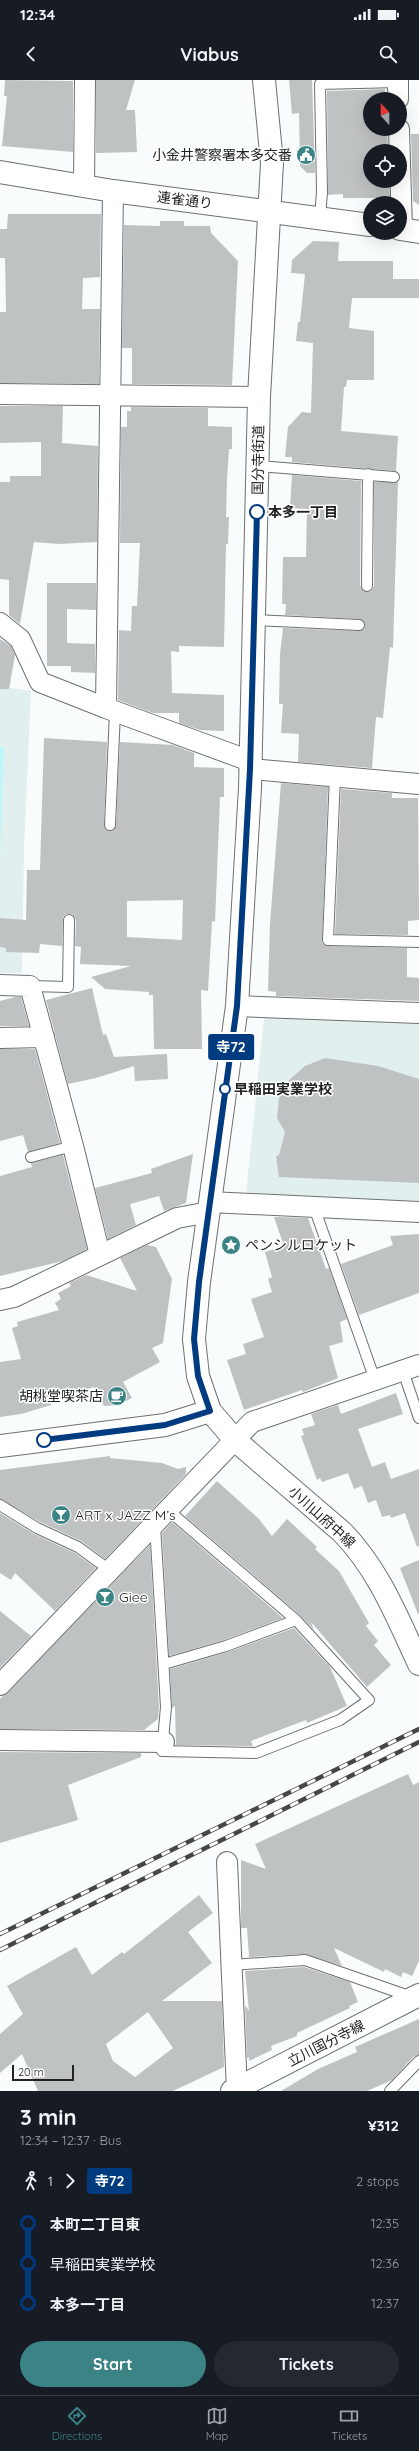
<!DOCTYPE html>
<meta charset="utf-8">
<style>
body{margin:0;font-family:Quicksand,"Noto Sans JP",sans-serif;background:#242831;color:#f1f3f6;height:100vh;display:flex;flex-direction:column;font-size:15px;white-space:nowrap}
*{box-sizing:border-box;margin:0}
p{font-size:13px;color:#9ea1a6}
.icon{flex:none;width:22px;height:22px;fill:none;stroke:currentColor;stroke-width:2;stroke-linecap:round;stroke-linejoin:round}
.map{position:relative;height:2011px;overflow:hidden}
.sheet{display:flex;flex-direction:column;background:#171b24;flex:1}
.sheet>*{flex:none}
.badge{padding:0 8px;border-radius:3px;font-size:14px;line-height:26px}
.needle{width:26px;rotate:339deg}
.tools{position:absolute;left:363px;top:12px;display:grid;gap:8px}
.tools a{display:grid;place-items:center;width:44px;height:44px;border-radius:50%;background:#171b24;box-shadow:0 4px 16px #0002;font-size:20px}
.scale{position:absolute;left:12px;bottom:10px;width:62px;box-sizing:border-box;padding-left:4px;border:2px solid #212323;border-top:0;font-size:11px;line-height:14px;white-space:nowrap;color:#212323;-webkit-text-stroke:3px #fff;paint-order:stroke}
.map>.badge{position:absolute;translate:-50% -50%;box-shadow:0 0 0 2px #fff}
.legs{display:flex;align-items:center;gap:6px;height:44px;padding:0 20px;font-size:13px}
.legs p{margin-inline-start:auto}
.summary{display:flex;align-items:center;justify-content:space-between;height:68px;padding:0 20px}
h1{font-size:22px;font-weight:700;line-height:30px}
.primary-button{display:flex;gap:8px;margin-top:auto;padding:8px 20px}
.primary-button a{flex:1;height:46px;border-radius:24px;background:#3b8385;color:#fff;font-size:16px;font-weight:700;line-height:46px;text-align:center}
.primary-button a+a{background:#242831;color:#f1f3f6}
ul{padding:0 20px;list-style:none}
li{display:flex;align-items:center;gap:14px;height:40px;font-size:15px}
li i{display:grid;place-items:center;width:6px;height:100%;margin:0 5px;background:currentColor}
li i::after{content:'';width:10px;height:10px;margin:-5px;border:3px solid;border-radius:50%;background:#171b24}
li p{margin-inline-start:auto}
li:first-child i{background:linear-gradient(#0000 50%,currentColor 0)}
li:last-child i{background:linear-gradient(currentColor 50%,#0000 0)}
.status{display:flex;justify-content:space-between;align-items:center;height:28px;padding:0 20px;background:#171b24;direction:ltr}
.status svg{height:11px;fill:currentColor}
header{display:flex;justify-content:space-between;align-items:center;height:52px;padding:0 20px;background:#171b24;font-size:18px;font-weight:700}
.menu{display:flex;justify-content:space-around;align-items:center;height:56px;border-top:1px solid #363941;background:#171b24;font-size:11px;color:#9ea1a6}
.menu a{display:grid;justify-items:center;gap:2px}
.menu .selected{color:#3b8385}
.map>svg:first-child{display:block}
</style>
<div class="status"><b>12:34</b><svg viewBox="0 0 49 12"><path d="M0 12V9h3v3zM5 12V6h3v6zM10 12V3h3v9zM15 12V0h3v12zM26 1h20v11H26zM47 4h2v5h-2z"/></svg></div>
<header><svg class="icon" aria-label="back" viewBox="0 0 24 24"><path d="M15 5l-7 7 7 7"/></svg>Viabus<svg class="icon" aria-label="search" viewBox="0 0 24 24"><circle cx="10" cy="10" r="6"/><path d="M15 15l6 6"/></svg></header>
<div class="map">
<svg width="419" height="2011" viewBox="0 0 419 2011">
<rect width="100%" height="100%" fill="#f8fcfc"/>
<!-- built -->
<path fill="#e2efef" d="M 0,606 L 31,611 L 24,768 L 22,893 L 0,893 Z
M 264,938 L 419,942 L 419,1122 L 246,1114 Z"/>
<!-- green -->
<path fill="#bdf7f8" d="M 0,667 L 4,667 L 0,779 Z"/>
<!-- building -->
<path fill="#bfc2c2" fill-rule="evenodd" d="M 5,0 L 73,1 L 73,72 L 2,66 L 7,16 L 4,16 Z
M 96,0 L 135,0 L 126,30 L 135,30 L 137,72 L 96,73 Z
M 289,0 L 312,0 L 315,93 L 307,93 L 300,86 L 299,33 L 292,34 Z
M 385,9 L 385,19 L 370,19 L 370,49 L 387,49 L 388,71 L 370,71 L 370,101 L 389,101 L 390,118 L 343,118 L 343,114 L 328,115 L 327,11 Z
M 411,54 L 419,54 L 419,125 L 413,121 Z
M 8,134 L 101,134 L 100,197 L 83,198 L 82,229 L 100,229 L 99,304 L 0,303 L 0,232 L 6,232 L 5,178 L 0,178 L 0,149 L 7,149 Z
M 160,141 L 184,141 L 184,146 L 210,146 L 211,153 L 238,181 L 232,305 L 132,304 L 132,268 L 122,268 L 124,145 L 160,146 Z
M 313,161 L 339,162 L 338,181 L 393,181 L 393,199 L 419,199 L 419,218 L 352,218 L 349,248 L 374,251 L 374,300 L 347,300 L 346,307 L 344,307 L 341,351 L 398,356 L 396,391 L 292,382 L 292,377 L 285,377 L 288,347 L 302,332 L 311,333 L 313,263 L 296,261 L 298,242 L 300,242 L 305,194 L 291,193 L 292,180 Z
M 0,326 L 63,326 L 62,363 L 98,366 L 97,462 L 59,464 L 34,462 L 20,544 L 9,535 L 9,500 L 0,499 L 0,402 L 10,402 L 10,396 L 41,396 L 41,362 L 0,363 Z
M 131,327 L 208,328 L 208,346 L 232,347 L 232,369 L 229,369 L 227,399 L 226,437 L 229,437 L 228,464 L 226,464 L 224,567 L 179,566 L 179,572 L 171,571 L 172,613 L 224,615 L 224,651 L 200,650 L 179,643 L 179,633 L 153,633 L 118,620 L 119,550 L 131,551 L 132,526 L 137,526 L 140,463 L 120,463 L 121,347 L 127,347 L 127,331 L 131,331 Z
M 292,395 L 361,401 L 360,506 L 367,512 L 371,511 L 374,506 L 374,402 L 398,402 L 393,568 L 390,567 L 383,638 L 376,637 L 372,688 L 298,682 L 299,654 L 281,653 L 283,624 L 279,624 L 280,574 L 283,548 L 359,551 L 364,549 L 365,545 L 359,539 L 285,535 L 286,524 L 282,524 L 283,477 L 306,477 L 307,429 L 290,428 Z
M 47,503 L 96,503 L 96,530 L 67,529 L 67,563 L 95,564 L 95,593 L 71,592 L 71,586 L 47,586 Z
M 0,559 L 11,566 L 15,575 L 9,609 L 0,609 Z
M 44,658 L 107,662 L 104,745 L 109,751 L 113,751 L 116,745 L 120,662 L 173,665 L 194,673 L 194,687 L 224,688 L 224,717 L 220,717 L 215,842 L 212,841 L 208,911 L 201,910 L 202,969 L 154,969 L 153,915 L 149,915 L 149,912 L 134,911 L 105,909 L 91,897 L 131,886 L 80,884 L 81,867 L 75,866 L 76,840 L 72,834 L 66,834 L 63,837 L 62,866 L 40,864 L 39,873 L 6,872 L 6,868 L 0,867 L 0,838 L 26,840 L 27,790 L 40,790 ZM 183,820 L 182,860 L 127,857 L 127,821 Z
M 281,703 L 328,707 L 322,863 L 328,866 L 407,868 L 407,897 L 419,898 L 419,921 L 276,916 L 276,912 L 268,911 L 270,843 Z
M 341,709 L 392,713 L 392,718 L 418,718 L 419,840 L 408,841 L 408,855 L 335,854 Z
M 92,908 L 103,955 L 106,954 L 114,977 L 167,974 L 168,999 L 135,1001 L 134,986 L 96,998 L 68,1004 L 46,920 Z
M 15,917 L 21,917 L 29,946 L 0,946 L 0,921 Z
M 0,969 L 35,969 L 60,1063 L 28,1072 L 23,1055 L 0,1061 Z
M 325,978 L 378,986 L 419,999 L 419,1103 L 279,1097 L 276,1076 L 279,1075 L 285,1052 L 277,1038 L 279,1018 L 288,1001 L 305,986 Z
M 193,1074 L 186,1123 L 164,1131 L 159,1116 L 130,1124 L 136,1145 L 108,1159 L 95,1108 L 152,1093 L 151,1089 Z
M 63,1075 L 87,1169 L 63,1181 L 0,1196 L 0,1096 L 32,1087 L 31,1083 Z
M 274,1137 L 308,1138 L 326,1189 L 329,1188 L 347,1239 L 340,1242 L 343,1262 L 329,1266 L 338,1298 L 303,1312 L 302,1310 L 244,1330 L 227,1280 L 246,1274 L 243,1264 L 264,1257 L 251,1219 L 272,1212 L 268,1199 L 272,1197 L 265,1172 L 284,1166 Z
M 419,1154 L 419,1213 L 359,1235 L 341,1184 L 393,1165 L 390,1156 Z
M 147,1165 L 156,1167 L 172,1199 L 163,1263 L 152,1268 L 160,1282 L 123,1302 L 132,1318 L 118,1325 L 104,1326 L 94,1307 L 50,1321 L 51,1325 L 21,1334 L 0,1337 L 0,1282 L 21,1279 L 12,1248 L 18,1246 L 17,1242 L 59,1230 L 55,1223 L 61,1219 L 58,1213 L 71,1206 L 69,1203 L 86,1195 L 137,1211 L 120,1178 Z
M 396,1313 L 403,1334 L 358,1349 L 372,1387 L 385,1382 L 391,1399 L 419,1389 L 419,1466 L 417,1467 L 405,1433 L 391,1438 L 390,1435 L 382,1437 L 376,1420 L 368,1423 L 362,1406 L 354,1409 L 348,1393 L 322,1402 L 320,1398 L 317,1400 L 301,1356 L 304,1355 L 302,1349 L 315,1345 L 311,1334 L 338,1325 L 341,1334 Z
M 110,1376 L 110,1378 L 162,1383 L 178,1389 L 186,1387 L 186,1394 L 105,1479 L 81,1461 L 40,1442 L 0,1419 L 0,1390 Z
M 217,1401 L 259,1439 L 272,1456 L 287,1439 L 317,1467 L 315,1469 L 339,1491 L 369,1543 L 366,1546 L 378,1561 L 374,1565 L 391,1585 L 367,1607 L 311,1542 L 314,1550 L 300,1535 L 185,1436 Z
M 0,1433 L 34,1454 L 75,1473 L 96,1488 L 55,1531 L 15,1493 L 11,1500 L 0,1493 Z
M 172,1442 L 283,1538 L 224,1560 L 169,1576 L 162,1453 Z
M 150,1465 L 159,1627 L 158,1639 L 144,1650 L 0,1649 L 0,1619 Z
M 419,1480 L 419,1534 L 418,1534 L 400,1488 Z
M 0,1531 L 31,1556 L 0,1588 Z
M 294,1548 L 330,1587 L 347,1626 L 307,1643 L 306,1640 L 251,1661 L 253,1666 L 176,1665 L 175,1626 L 172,1628 L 170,1589 L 228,1572 Z
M 0,1672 L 141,1673 L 141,1677 L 68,1705 L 78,1740 L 0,1763 Z
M 408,1694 L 413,1705 L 419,1702 L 419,1881 L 412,1896 L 403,1892 L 401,1897 L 385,1889 L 384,1892 L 334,1868 L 342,1886 L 305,1874 L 249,1877 L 247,1848 L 241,1848 L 241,1780 L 266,1789 L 255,1764 Z
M 199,1815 L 213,1833 L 188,1852 L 212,1883 L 162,1921 L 222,1921 L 224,1987 L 173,2011 L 38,2011 L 22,1974 L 0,1993 L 0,1954 L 23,1934 L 7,1906 L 76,1867 L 92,1895 L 122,1872 L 124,1874 ZM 148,1932 L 173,1968 L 135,1997 L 113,1981 L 106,1964 Z
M 304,1887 L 350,1902 L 358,1922 L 349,1926 L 350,1928 L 297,1953 L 297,1956 L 271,1966 L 272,1970 L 249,1981 L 249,1977 L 247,1978 L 245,1925 L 249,1931 L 245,1891 Z
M 419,1939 L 419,1975 L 414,1976 L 392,2000 L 367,2011 L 281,2011 L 318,1989 L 357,1972 L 355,1967 Z"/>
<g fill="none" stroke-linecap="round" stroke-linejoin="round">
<defs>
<path id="lane" d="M 320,138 L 322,112 L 320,4 L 398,2
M 259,386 L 394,397
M 367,506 L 368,394
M 255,540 L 359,545
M 335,696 L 328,860 L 419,862
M 110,745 L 115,632
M 30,906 L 68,907 L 69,840
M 31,1077 L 73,1066
M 314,1127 L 375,1300
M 403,1291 L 419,1338
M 0,1425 L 37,1448 L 78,1467 L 111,1491
M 155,1445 L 166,1627 L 162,1671 L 256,1673 L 340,1640 L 369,1620 L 296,1540 L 168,1430
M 164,1584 L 226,1566 L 296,1540
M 232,1885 L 305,1880 L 412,1917
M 390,2011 L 419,1981"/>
<path id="street" d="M 398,0 L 398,19
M 399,49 L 402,150
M 84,106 L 85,0
M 0,314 L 259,317
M 0,543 L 20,559 L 40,602 L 106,628 L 250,681
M 106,628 L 113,111
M 251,689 L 419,704
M 0,905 L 30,906 L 73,1066 L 100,1175
M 237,926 L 419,933
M 0,958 L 44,957
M 210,1122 L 419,1132
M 0,1220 L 14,1217 L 177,1138 L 209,1132
M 0,1605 L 252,1342 L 419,1285
M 0,1660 L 164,1662
M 227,1782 L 237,2011"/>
<path id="secondary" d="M 264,0 L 272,83 L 259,317 L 250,708 L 237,926 L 199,1202 L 194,1259 L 198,1296 L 210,1331 L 236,1361 L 342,1452 C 379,1490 397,1537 419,1584
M 0,92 L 113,111 L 370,145
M 400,149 L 419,152
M 0,1366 L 165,1345 L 210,1331
M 232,2011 L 419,1915"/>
</defs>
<!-- lane casing -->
<use href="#lane" stroke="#6d7070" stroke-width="12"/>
<!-- street casing -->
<use href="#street" stroke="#6d7070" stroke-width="22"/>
<!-- secondary casing -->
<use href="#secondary" stroke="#6d7070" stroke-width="24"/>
<!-- lane -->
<use href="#lane" stroke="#fff" stroke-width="10"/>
<!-- street -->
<use href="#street" stroke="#fff" stroke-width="20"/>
<!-- secondary -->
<use href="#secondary" stroke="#fff" stroke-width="22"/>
<defs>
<path id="rail" d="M 0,1854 L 419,1649
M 0,1870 L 419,1662"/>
</defs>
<!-- rail casing -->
<use href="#rail" stroke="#454747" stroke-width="4.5"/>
<!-- rail -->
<use href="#rail" stroke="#fff" stroke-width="3" stroke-dasharray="9" stroke-linecap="butt"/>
</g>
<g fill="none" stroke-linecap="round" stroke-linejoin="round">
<defs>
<path id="line-1" d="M 44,1360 L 165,1345 L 210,1331 L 198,1296 L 194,1259 L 199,1202 L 237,926 L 250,689 L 257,432"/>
</defs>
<!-- line-1 casing -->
<use href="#line-1" stroke="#fff" stroke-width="9"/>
<!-- line-1 -->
<use href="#line-1" stroke="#003b80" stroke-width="6"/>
</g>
<!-- icons -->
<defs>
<symbol id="civic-disc" viewBox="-11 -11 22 22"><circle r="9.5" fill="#3b8385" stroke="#fff"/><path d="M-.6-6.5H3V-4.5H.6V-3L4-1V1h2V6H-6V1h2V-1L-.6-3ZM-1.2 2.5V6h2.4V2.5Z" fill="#fff"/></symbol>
<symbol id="sight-disc" viewBox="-11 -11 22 22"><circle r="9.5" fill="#3b8385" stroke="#fff"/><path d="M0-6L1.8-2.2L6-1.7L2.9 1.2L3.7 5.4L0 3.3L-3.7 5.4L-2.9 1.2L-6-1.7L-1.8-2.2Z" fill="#fff"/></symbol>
<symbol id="cafe-disc" viewBox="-11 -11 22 22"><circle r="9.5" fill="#3b8385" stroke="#fff"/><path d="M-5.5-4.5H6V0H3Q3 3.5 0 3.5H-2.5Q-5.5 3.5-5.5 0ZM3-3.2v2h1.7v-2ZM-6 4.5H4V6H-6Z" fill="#fff"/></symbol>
<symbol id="bar-disc" viewBox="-11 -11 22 22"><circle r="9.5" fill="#3b8385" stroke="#fff"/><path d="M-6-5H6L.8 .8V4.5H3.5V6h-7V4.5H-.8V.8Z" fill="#fff"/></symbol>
</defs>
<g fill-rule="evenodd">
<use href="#civic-disc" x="295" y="64" width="22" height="22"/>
<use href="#sight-disc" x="220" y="1154" width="22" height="22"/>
<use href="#cafe-disc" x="106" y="1305" width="22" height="22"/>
<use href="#bar-disc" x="50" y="1424" width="22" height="22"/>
<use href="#bar-disc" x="94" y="1506" width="22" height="22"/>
</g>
<!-- markers -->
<g fill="#fff" stroke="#003b80" stroke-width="2">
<circle cx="257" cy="432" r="7"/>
<circle cx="225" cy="1009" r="5"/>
<circle cx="44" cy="1360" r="7"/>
</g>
<g text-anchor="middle" stroke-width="3" stroke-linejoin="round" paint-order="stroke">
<!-- poi labels -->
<g font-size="14" fill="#212323" stroke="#fff" text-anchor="start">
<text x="292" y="80" text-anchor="end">小金井警察署本多交番</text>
<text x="245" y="1170">ペンシルロケット</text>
<text x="103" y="1321" text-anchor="end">胡桃堂喫茶店</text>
<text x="75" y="1440">ART x JAZZ M’s</text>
<text x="119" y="1522">Giee</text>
</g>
<!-- street labels -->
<g font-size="14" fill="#212323" stroke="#fff">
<text transform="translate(185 120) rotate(7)" y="5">連雀通り</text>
<text transform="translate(258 380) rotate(-89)" y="5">国分寺街道</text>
<text transform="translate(322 1437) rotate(42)" y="5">小川山府中線</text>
<text transform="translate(326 1963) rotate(-27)" y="5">立川国分寺線</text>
</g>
<!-- stop labels -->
<g font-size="14" font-weight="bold" fill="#212323" stroke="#fff" text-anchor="start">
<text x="268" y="437">本多一丁目</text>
<text x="234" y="1014">早稲田実業学校</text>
</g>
</g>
</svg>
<div class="tools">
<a><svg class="needle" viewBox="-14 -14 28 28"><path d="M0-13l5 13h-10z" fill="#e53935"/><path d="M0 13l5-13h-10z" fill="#9ea1a6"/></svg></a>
<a><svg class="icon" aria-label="locate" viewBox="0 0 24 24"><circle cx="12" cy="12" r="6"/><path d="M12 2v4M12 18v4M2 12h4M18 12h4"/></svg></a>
<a><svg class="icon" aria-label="layers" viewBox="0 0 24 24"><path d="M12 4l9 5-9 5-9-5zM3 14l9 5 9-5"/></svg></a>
</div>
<div class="scale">20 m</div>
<b class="badge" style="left:231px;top:967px;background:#003b80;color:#fff">寺72</b>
</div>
<section class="sheet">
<div class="summary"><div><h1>3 min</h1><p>12:34 – 12:37 · Bus</p></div><b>¥312</b></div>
<div class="legs"><svg class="icon" aria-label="walk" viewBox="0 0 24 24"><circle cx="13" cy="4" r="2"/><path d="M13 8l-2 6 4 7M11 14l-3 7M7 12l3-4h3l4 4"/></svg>1<svg class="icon" aria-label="forward" viewBox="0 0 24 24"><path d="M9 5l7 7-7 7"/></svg><b class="badge" style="background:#003b80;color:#fff">寺72</b><p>2 stops</p></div>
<ul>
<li><i style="color:#003b80"></i><b>本町二丁目東</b><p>12:35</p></li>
<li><i style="color:#003b80"></i><span>早稲田実業学校</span><p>12:36</p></li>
<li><i style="color:#003b80"></i><b>本多一丁目</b><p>12:37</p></li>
</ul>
<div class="primary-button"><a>Start</a><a>Tickets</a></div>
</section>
<nav class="menu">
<a class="selected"><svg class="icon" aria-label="directions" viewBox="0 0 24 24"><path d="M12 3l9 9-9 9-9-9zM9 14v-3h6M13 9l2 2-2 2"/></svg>Directions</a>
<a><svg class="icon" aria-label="map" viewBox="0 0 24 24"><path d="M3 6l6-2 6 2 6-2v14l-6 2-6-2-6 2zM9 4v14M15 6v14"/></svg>Map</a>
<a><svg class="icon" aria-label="tickets" viewBox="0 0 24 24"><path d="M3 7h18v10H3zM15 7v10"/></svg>Tickets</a>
</nav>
